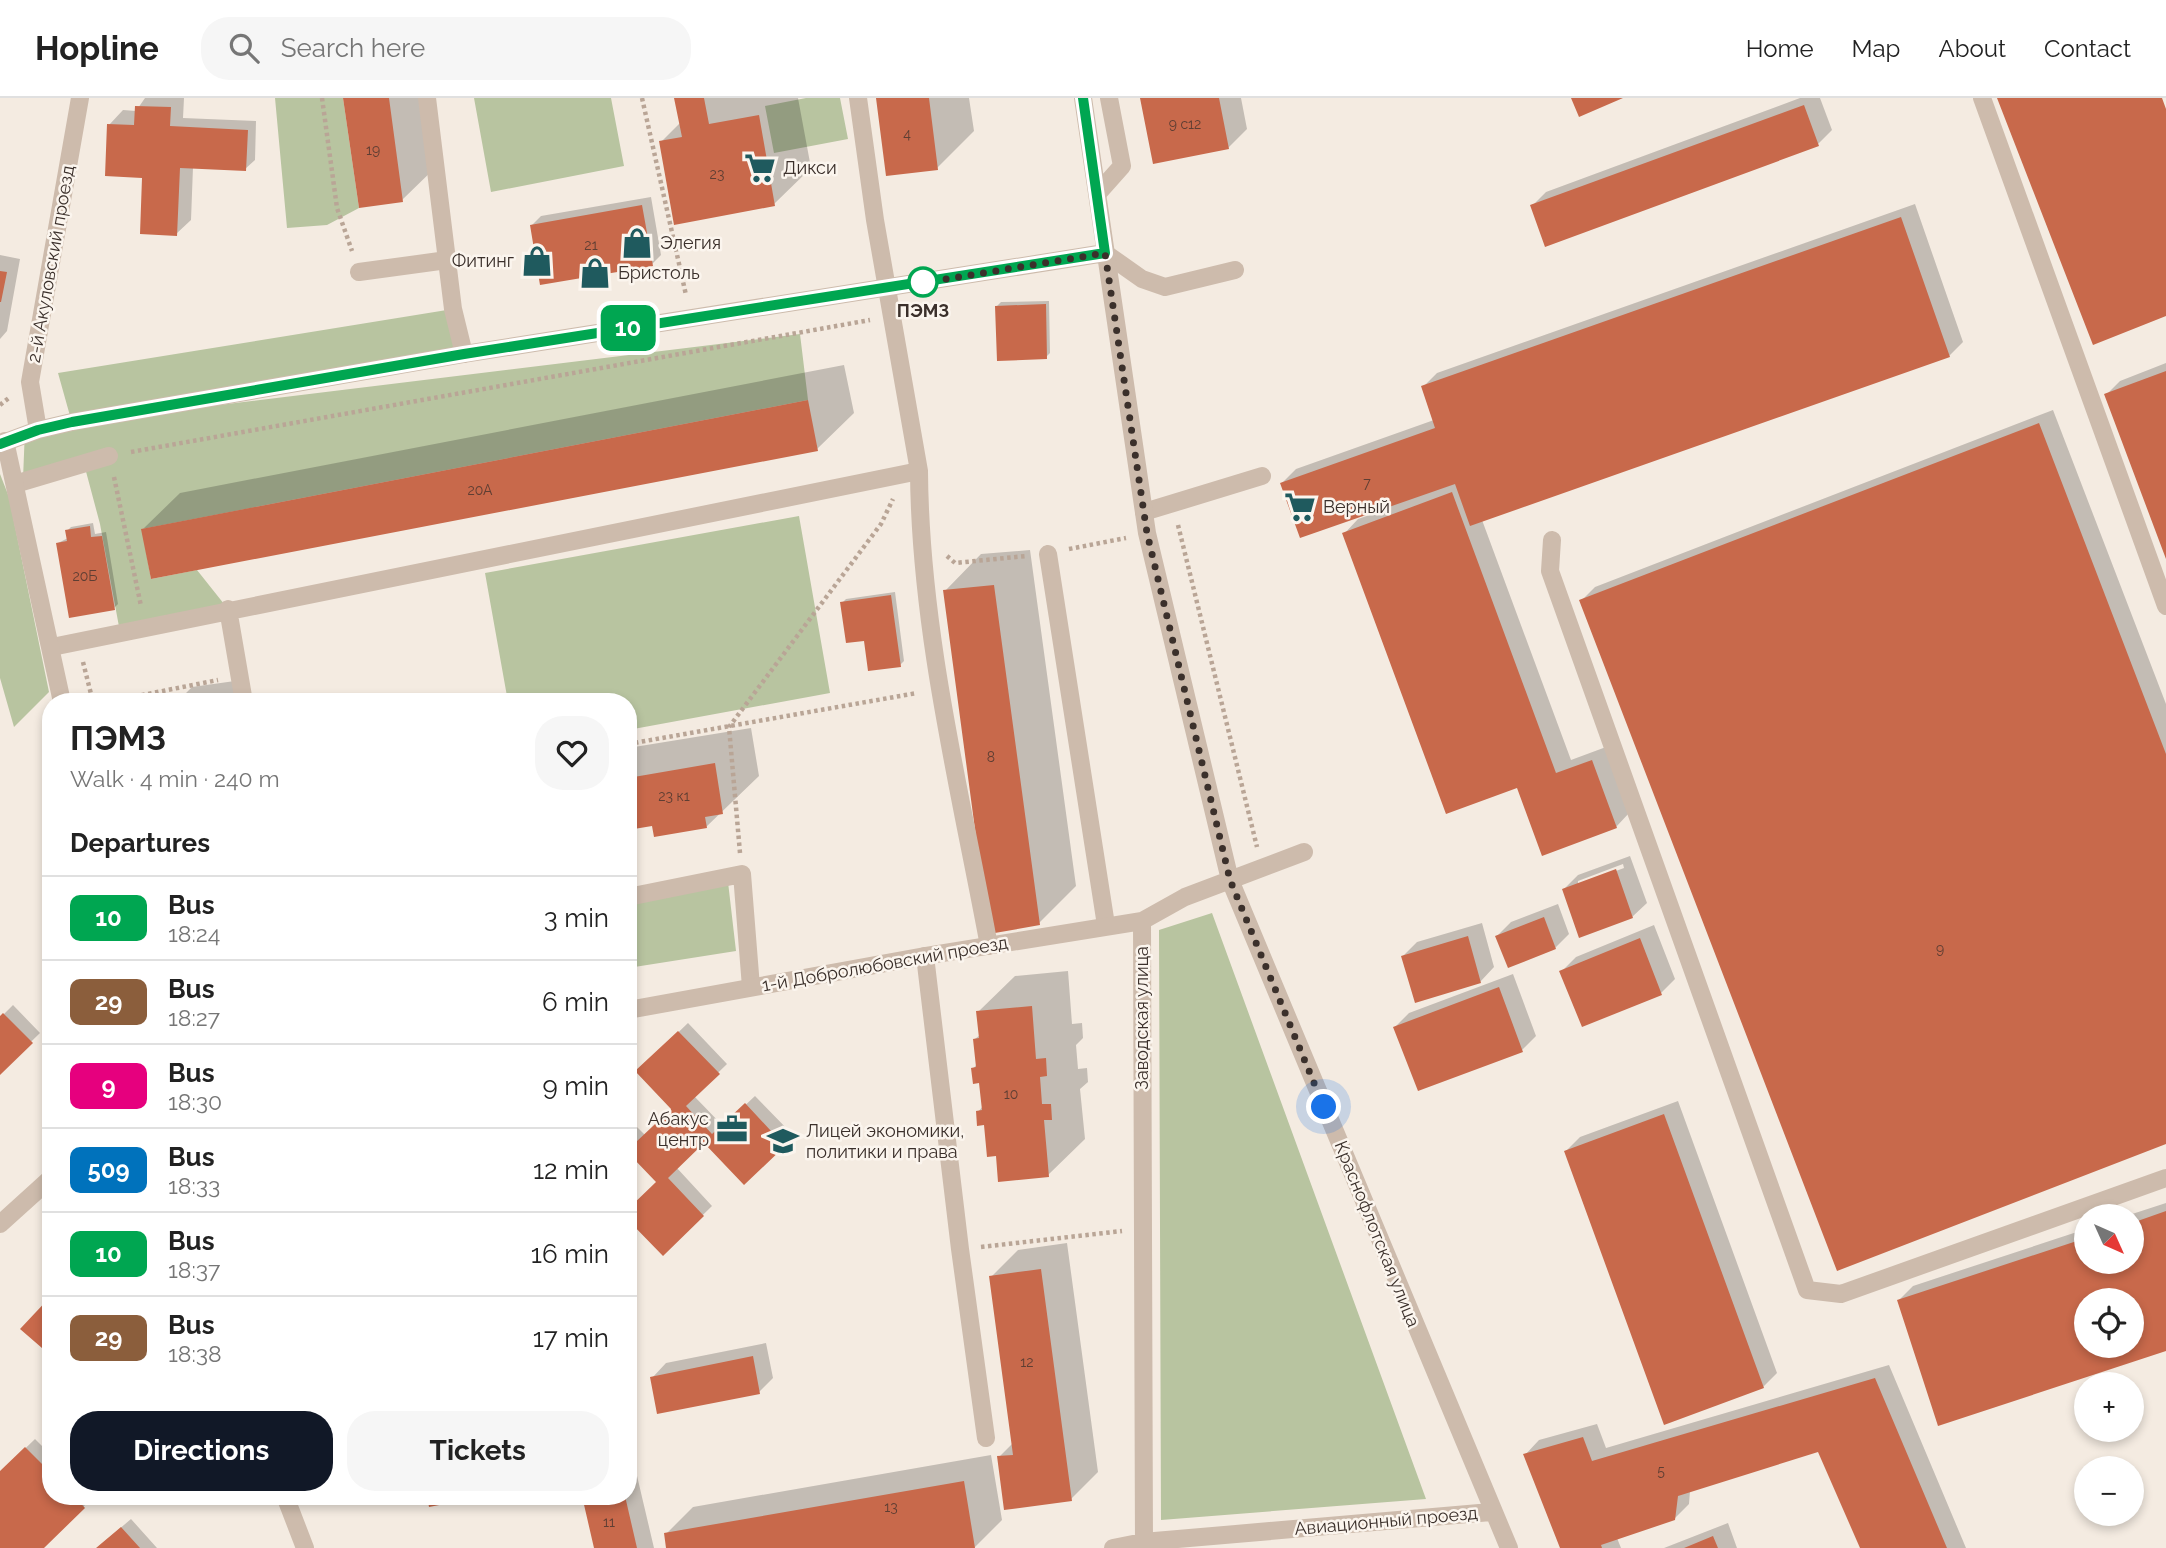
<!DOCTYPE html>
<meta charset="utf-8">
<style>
body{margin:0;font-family:Raleway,sans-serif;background:#f6f6f6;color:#222;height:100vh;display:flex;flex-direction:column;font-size:26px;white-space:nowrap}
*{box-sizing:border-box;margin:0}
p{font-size:23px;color:#767676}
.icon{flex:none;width:38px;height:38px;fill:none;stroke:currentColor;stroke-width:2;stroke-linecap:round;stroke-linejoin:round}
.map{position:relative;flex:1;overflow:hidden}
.details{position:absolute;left:42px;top:595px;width:595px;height:812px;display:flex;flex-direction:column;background:#fff;border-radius:28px;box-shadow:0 4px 10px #0003}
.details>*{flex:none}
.badge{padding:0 14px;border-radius:10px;font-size:24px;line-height:46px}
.needle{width:46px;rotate:135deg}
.tools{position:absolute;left:2074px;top:1106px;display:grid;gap:14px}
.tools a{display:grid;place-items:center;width:70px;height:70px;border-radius:50%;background:#fff;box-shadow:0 4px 10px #0003;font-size:35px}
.you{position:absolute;width:35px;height:35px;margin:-18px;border:5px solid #fff;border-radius:50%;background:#1a73e8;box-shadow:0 0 0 10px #1a73e833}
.map>.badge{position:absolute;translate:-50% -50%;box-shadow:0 0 0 4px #fff}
h2{padding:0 28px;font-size:26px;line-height:63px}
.round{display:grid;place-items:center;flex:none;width:74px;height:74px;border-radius:28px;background:#f6f6f6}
.head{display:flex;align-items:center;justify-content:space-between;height:119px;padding:0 28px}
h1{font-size:33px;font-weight:700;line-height:52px}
.button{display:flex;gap:14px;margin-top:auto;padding:14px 28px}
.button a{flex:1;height:80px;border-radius:28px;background:#111827;color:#fff;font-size:28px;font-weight:700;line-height:80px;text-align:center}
.button a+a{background:#f6f6f6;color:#222}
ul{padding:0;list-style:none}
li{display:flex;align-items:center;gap:21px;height:84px;padding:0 28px;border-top:2px solid #e0e0e0}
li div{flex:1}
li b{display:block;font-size:26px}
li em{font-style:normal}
li .badge{min-width:77px;font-weight:700;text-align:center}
header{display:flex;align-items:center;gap:42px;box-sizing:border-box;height:98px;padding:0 35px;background:#fff;border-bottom:2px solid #e0e0e0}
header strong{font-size:33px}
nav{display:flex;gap:38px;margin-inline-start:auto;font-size:24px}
.search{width:490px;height:63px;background:#f6f6f6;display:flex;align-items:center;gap:18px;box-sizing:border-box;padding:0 24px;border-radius:28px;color:#767676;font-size:26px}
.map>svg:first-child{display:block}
</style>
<header>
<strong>Hopline</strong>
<div class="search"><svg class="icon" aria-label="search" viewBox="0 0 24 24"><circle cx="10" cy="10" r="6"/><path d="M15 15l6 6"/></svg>Search here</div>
<nav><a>Home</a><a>Map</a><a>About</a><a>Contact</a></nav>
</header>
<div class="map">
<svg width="2166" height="1450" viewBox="0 0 2166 1450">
<rect width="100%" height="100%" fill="#f4ebe1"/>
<!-- green -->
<path fill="#b8c4a0" d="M 275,0 L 343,0 L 359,110 L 327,127 L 287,130 Z
M 474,0 L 611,0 L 624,68 L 491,94 Z
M 806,0 L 840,0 L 848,41 L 774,55 L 765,8 Z
M 453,211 L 464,256 L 80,324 L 800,236 L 808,302 L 142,431 L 151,481 L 197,472 L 228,511 L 120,534 L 100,426 L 84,366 L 23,381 L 25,331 L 72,325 L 58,275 Z
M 0,376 L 9,399 L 49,594 L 14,629 L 0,580 Z
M 799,418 L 830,595 L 628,632 L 628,604 L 508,604 L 485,475 Z
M 728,784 L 736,853 L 628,870 L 628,804 Z
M 1212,815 L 1426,1401 L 1161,1422 L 1159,832 Z"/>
<!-- shadow -->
<path fill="#0003" fill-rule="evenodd" d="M 145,0 L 184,0 L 183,20 L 256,23 L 255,62 L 245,71 L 193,69 L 191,122 L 176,136 L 144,78 L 109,27 L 123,12 L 136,13 Z
M 344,0 L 430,0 L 439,66 L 402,102 Z
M 676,0 L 798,0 L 811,70 L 774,106 L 661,44 L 681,24 Z
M 878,0 L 969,0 L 974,33 L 937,70 Z
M 1142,0 L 1241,0 L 1247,31 L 1228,50 Z
M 1800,0 L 1820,0 L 1832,32 L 1818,46 L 1532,108 L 1546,94 Z
M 651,99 L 661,157 L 652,166 L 532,127 L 541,118 Z
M 1915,106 L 1963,244 L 1949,258 L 1482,422 L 1571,662 L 1606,649 L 1630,714 L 1616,729 L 1518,688 L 1344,436 L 1358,421 L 1378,414 L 1377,411 L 1282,385 L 1296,371 L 1434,322 L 1423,289 L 1437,275 Z
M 0,157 L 20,161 L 7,233 L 0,241 Z
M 1049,203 L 1050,255 L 1046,259 L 997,208 L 1001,204 Z
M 2166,265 L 2166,457 L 2106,297 L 2120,283 Z
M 844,267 L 854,315 L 817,351 L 143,431 L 180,395 Z
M 2053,312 L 2166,606 L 2166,1045 L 1581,503 L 1595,489 Z
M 93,425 L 95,436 L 106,434 L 118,506 L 114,510 L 58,445 L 68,440 L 67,433 L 71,429 Z
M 1030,452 L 1076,788 L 1039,825 L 945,493 L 981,456 Z
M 895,494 L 904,563 L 900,567 L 865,541 L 842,505 L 846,501 Z
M 242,582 L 245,604 L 177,604 L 192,589 Z
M 751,630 L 759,678 L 706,729 L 654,726 L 636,729 L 628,737 L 628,650 Z
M 1630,758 L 1647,805 L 1632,819 L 1564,791 L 1578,777 ZM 1623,766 L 1624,770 L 1578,787 L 1578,783 Z
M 1558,806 L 1569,836 L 1555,850 L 1497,838 L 1511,824 Z
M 1482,825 L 1494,869 L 1480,884 L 1403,858 L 1417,844 Z
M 1654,827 L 1675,881 L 1661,895 L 1562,873 L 1576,859 Z
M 1068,873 L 1072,926 L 1082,925 L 1083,940 L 1076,947 L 1078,971 L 1087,970 L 1088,984 L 1080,991 L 1085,1041 L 1048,1077 L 998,1056 L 986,1026 L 978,1014 L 983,1008 L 981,983 L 973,971 L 977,966 L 975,941 L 980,937 L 978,914 L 1015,878 Z
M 1513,876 L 1536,938 L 1522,952 L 1395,929 L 1409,915 Z
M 13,907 L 40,935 L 0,974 L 0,920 Z
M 688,925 L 727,966 L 694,998 L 723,1028 L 755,998 L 793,1037 L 744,1085 L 704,1042 L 676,1069 L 712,1108 L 663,1156 L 658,1084 L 632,1057 L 628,1061 L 628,1020 L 645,1037 L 673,1010 L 638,973 Z
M 1678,1003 L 1777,1275 L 1763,1289 L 1566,1053 L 1580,1039 Z
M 2166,1105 L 2166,1251 L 1939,1326 L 1899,1202 L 1913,1188 L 2086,1131 L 2086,1164 L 2132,1164 L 2132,1118 L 2126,1118 ZM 2086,1202 L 2132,1202 L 2132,1248 L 2086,1248 Z
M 1067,1145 L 1098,1374 L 1071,1401 L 999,1359 L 1013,1345 L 991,1179 L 1018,1152 Z
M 766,1245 L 773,1280 L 759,1294 L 652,1280 L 666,1265 Z
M 1889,1267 L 1966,1450 L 1861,1450 L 1819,1352 L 1690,1393 L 1689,1406 L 1675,1420 L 1617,1440 L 1621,1450 L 1561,1450 L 1525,1357 L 1539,1342 L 1597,1326 L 1606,1350 Z
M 35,1341 L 51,1357 L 51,1398 L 93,1399 L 42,1450 L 0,1450 L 0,1375 Z
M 991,1357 L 1002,1422 L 975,1449 L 668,1450 L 666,1436 L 693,1409 Z
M 634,1365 L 654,1450 L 596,1450 L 584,1398 L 628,1398 L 628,1367 Z
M 131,1421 L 157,1450 L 97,1450 Z
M 1728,1425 L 1737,1450 L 1664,1450 Z"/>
<!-- building -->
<path fill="#c8694b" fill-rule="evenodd" d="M 343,0 L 389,0 L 403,104 L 359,110 Z
M 674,0 L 704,0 L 709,26 L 759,17 L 775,108 L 674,127 L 659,43 L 682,39 Z
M 876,0 L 929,0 L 938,72 L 886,78 Z
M 1140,0 L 1219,0 L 1229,51 L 1153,66 Z
M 1571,0 L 1623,0 L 1579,19 Z
M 1997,0 L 2162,0 L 2166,11 L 2166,218 L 2093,247 Z
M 1804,7 L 1819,48 L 1545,149 L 1530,107 Z
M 135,8 L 171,9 L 170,28 L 248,32 L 246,73 L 180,70 L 177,138 L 140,136 L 142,80 L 105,78 L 107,26 L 134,27 Z
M 642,107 L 653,168 L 540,187 L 530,127 Z
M 1901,119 L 1950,259 L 1470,428 L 1455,386 L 1300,440 L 1280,385 L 1435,330 L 1421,288 Z
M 0,173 L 7,174 L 1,204 L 0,204 Z
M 1046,206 L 1047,261 L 997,263 L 995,208 Z
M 2166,273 L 2166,461 L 2104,296 Z
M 808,302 L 818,353 L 151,481 L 141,431 Z
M 2039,325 L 2166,656 L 2166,1046 L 1837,1173 L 1579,502 Z
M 1452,394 L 1556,675 L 1592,662 L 1617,730 L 1542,758 L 1517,690 L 1446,716 L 1342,435 Z
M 90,428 L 91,439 L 102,438 L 115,512 L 69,520 L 56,445 L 67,443 L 65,432 Z
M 994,487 L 1040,827 L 989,836 L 943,492 Z
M 891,497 L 901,569 L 868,573 L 864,543 L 846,545 L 840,504 Z
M 715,665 L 723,716 L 705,719 L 707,730 L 654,739 L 652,728 L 628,732 L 628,680 Z
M 1616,771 L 1633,820 L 1579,840 L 1562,791 Z
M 1544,819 L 1556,851 L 1508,870 L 1495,838 Z
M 1468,838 L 1481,885 L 1415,905 L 1401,858 Z
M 1640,840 L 1662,897 L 1582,929 L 1559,873 Z
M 1499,889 L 1523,954 L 1418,993 L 1393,929 Z
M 1032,908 L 1036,961 L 1046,960 L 1047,978 L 1040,979 L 1042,1006 L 1051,1006 L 1052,1022 L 1044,1022 L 1049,1079 L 998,1084 L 996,1058 L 987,1059 L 984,1027 L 977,1028 L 976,1013 L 982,1012 L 979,985 L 973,986 L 971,970 L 976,969 L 973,941 L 979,940 L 976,913 Z
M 3,915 L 33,945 L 0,977 L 0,918 Z
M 678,933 L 720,976 L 686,1008 L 712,1036 L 745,1005 L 785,1048 L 744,1087 L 704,1045 L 668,1080 L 704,1118 L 663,1158 L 628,1122 L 628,1111 L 656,1084 L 632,1059 L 628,1063 L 628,1038 L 635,1045 L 671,1011 L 635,973 Z
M 1664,1016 L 1764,1290 L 1664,1327 L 1564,1053 Z
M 2166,1113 L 2166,1253 L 1938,1328 L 1897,1202 L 2086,1140 L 2086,1164 L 2132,1164 L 2132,1125 ZM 2086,1202 L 2132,1202 L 2132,1248 L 2086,1248 Z
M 1041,1171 L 1072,1403 L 1004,1412 L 997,1358 L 1013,1357 L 989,1178 Z
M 51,1198 L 51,1241 L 42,1250 L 20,1231 Z
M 753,1258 L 760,1296 L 657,1316 L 650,1279 Z
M 1875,1280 L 1947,1450 L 1860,1450 L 1818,1354 L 1678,1398 L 1675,1422 L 1601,1447 L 1602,1450 L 1560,1450 L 1523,1356 L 1583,1339 L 1592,1363 Z
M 25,1349 L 51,1375 L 51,1398 L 74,1398 L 85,1410 L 44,1450 L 0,1450 L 0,1373 Z
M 964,1383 L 975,1450 L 666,1450 L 664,1435 Z
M 427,1398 L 470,1398 L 470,1401 L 429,1409 Z
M 582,1398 L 625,1398 L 637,1450 L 594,1450 Z
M 121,1429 L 140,1450 L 96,1450 Z
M 1713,1438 L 1718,1450 L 1684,1450 Z"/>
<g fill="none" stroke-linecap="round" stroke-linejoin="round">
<!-- path -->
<path stroke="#b9a596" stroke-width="4.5" stroke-dasharray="3.5 3.5" stroke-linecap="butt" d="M 322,0 L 337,110 L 352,153
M 642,0 L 686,197
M 0,307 L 10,299
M 131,354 L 870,222
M 114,379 L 141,508
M 1178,427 L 1257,749
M 1069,451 L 1126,440
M 947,458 L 955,465 L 1026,458
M 83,564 L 93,604
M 107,604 L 218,582
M 628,646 L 917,595
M 740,755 L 729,629 L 881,426 L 893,401
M 981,1149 L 1122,1133"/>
<!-- lane -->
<path stroke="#cdbbac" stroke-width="18" d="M 427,0 L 453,211 L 464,256
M 1982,0 L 2166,508
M 1098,95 L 1122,68 L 1109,0
M 1105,155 L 1142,181 L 1165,189 L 1235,172
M 359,174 L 447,162
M 919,373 C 920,532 960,692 989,848
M 15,386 L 109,358
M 1144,414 L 1262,378
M 1552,442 L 1550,473 L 1807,1192 L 1841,1196 L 2166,1080
M 1048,456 L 1106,827
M 228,511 L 244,604
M 52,549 L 919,373 L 875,122 L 858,0
M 1230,782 L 1304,754
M 628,799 L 742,776 L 751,889
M 925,858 L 960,1151 L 986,1340"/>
<!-- street -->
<path stroke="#cdbbac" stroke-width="18" d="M 1083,0 L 1147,435 L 1230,782 L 1509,1450
M 38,332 L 30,284 L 80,0
M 5,343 L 62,604
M 0,346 L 38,332 L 72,324 L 464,256 L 1105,155
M 628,912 L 925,858 L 1142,823
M 0,1126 L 51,1080
M 285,1398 L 305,1450
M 1113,1450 L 1143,1444 L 1491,1414
M 1144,1450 L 1142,823 L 1185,799 L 1230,782"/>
</g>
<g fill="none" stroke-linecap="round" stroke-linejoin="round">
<defs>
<path id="line" d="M 0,346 L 38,332 L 72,324 L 464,256 L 1105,155 L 1083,0"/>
</defs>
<!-- line casing -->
<use href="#line" stroke="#fff" stroke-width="16"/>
<!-- line -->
<use href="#line" stroke="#00a651" stroke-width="10"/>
<!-- walk -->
<path stroke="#3b302b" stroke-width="7" stroke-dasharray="0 12.6" d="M 923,184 L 916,186 L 1105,155 L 1147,435 L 1230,782 L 1324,1009"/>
</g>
<!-- icons -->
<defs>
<symbol id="supermarket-bare" viewBox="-9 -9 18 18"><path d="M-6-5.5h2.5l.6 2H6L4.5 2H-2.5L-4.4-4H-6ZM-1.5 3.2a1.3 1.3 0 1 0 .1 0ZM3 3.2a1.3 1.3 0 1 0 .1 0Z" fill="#1f5a5e" stroke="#fbf5ee" stroke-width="2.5" paint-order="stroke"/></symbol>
<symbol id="shop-bare" viewBox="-9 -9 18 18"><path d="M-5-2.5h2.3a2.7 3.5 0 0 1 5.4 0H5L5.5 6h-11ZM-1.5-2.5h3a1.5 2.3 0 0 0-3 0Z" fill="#1f5a5e" stroke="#fbf5ee" stroke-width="2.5" paint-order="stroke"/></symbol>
<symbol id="office-bare" viewBox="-9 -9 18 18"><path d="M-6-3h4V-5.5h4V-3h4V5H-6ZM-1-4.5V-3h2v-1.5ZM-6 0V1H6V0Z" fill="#1f5a5e" stroke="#fbf5ee" stroke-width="2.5" paint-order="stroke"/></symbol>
<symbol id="school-bare" viewBox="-9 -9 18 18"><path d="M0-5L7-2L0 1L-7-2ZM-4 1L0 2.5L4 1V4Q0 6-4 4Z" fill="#1f5a5e" stroke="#fbf5ee" stroke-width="2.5" paint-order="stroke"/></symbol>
</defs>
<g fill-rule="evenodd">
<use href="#supermarket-bare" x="738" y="48" width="44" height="44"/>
<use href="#shop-bare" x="615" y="123" width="44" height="44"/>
<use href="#shop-bare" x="515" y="141" width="44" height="44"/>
<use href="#shop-bare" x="573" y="153" width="44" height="44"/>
<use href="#supermarket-bare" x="1278" y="387" width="44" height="44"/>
<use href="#office-bare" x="710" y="1009" width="44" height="44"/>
<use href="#school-bare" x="761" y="1021" width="44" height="44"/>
</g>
<!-- markers -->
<circle fill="#fff" stroke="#00a651" stroke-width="3.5" cx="923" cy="184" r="14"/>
<g text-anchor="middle" stroke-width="5" stroke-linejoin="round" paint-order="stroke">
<!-- number labels -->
<g font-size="14" fill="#5e3e33">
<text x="1185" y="31">9 с12</text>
<text x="907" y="41">4</text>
<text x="373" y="57">19</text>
<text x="717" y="81">23</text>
<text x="591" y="152">21</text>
<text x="1367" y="390">7</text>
<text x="480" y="397">20А</text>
<text x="85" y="483">20Б</text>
<text x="991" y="664">8</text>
<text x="674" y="703">23 к1</text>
<text x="1940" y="856">9</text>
<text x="1011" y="1001">10</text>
<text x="1027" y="1269">12</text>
<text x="1661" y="1378">5</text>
<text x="891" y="1414">13</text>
<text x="609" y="1429">11</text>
</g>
<!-- poi labels -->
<g font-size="18" fill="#3b302b" stroke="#fbf5ee" text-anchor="start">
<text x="783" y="76">Дикси</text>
<text x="660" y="151">Элегия</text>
<text x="514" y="169" text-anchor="end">Фитинг</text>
<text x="618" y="181">Бристоль</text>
<text x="1323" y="415">Верный</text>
<text x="709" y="1027" text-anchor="end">Абакус<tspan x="709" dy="21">центр</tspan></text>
<text x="806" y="1039">Лицей экономики,<tspan x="806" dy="21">политики и права</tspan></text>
</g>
<!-- street labels -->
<g font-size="18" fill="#3b302b" stroke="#fbf5ee">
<text transform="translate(51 166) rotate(-80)" y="6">2-й Акуловский проезд</text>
<text transform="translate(885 866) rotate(-10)" y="6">1-й Добролюбовский проезд</text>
<text transform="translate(1142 920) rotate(-90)" y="6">Заводская улица</text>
<text transform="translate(1377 1136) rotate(68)" y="6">Краснофлотская улица</text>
<text transform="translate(1386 1423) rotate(-5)" y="6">Авиационный проезд</text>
</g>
<!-- stop labels -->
<g font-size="18" font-weight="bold" fill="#3b302b" stroke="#fbf5ee">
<text x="923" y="219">ПЭМЗ</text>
</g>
</g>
</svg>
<div class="tools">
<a><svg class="needle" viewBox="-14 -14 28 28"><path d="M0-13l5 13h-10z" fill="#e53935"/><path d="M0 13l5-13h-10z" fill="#767676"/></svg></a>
<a><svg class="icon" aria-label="locate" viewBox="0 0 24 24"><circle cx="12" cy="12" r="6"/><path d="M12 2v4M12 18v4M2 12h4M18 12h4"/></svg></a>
<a>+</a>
<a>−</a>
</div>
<div class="you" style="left:1324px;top:1009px"></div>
<b class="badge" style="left:628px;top:230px;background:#00a651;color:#fff">10</b>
<section class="details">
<div class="head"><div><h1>ПЭМЗ</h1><p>Walk · 4 min · 240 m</p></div><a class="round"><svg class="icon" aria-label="heart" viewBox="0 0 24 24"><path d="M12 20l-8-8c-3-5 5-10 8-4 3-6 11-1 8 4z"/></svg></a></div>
<h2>Departures</h2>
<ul>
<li><span class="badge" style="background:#00a651;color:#fff">10</span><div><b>Bus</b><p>18:24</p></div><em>3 min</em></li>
<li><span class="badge" style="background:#8b5e3c;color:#fff">29</span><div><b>Bus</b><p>18:27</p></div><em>6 min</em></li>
<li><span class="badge" style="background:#e6007e;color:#fff">9</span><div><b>Bus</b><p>18:30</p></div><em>9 min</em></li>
<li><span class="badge" style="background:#0072bc;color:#fff">509</span><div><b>Bus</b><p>18:33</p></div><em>12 min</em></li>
<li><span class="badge" style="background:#00a651;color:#fff">10</span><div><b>Bus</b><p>18:37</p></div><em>16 min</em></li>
<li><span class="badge" style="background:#8b5e3c;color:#fff">29</span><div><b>Bus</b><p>18:38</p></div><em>17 min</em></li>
</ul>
<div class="button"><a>Directions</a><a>Tickets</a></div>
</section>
</div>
